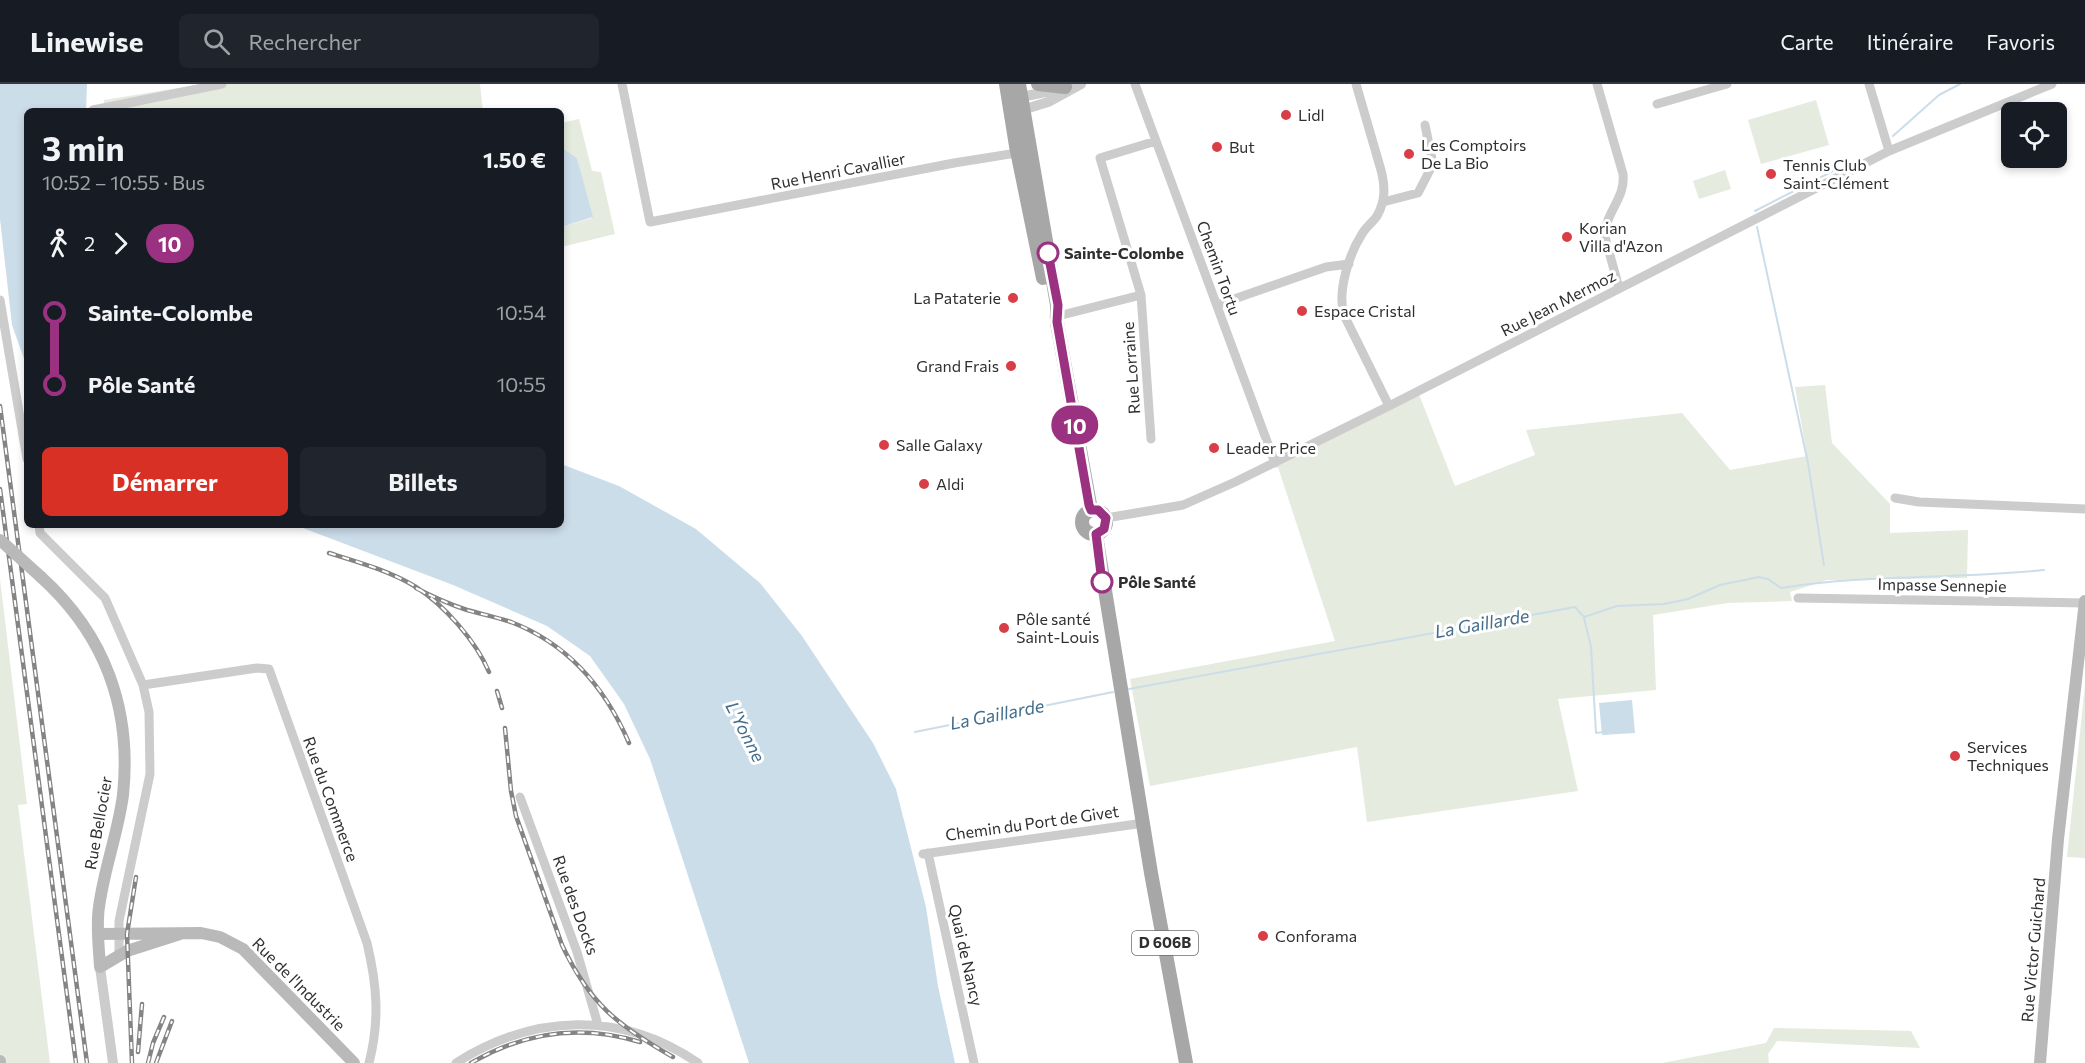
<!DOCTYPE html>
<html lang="fr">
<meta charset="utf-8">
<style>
body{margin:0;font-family:Commissioner,sans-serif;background:#20242c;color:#f1f3f6;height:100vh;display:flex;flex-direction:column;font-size:22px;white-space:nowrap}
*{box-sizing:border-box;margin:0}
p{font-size:20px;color:#9ea1a6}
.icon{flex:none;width:33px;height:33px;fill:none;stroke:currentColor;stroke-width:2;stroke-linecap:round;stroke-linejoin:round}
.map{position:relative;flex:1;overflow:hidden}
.details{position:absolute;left:24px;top:24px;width:540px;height:420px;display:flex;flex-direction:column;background:#171b24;border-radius:9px;box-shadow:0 3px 9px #0003}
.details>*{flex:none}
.badge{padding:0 12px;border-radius:20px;font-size:21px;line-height:39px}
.fabs{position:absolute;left:2001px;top:18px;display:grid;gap:12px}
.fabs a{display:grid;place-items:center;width:66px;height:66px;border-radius:9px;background:#171b24;box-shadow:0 3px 9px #0003;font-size:30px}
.map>.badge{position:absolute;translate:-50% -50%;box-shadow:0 0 0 3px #fff}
.legs{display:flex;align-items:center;gap:9px;height:66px;padding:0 18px;font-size:20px}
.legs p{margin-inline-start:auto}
.headline{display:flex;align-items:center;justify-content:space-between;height:102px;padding:0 18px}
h1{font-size:33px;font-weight:700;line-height:45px}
.button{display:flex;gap:12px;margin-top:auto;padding:12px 18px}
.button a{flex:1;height:69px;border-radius:9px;background:#d93025;color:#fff;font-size:24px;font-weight:700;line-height:69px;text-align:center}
.button a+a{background:#20242c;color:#f1f3f6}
ul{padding:0 18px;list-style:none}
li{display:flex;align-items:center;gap:21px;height:72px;font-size:22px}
li i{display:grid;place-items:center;width:9px;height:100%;margin:0 8px;background:currentColor}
li i::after{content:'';width:15px;height:15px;margin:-8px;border:4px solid;border-radius:50%;background:#171b24}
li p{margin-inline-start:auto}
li:first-child i{background:linear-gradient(#0000 50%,currentColor 0)}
li:last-child i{background:linear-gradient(currentColor 50%,#0000 0)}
header{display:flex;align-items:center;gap:36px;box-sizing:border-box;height:84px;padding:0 30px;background:#171b24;border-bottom:2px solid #363941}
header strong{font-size:28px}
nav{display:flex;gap:33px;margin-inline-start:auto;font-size:21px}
.search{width:420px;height:54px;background:#20242c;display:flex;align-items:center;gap:15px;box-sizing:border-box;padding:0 21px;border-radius:9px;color:#9ea1a6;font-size:22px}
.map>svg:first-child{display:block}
</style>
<header>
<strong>Linewise</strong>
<div class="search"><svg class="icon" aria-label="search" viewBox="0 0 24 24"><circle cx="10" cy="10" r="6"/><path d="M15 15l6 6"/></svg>Rechercher</div>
<nav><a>Carte</a><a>Itinéraire</a><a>Favoris</a></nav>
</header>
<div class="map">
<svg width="2085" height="979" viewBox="0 0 2085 979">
<rect width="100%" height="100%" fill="#fff"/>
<!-- green -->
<path fill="#e5ebde" d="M 203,0 L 480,0 L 483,27 L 104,27 L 104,16 Z
M 1816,16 L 1829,61 L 1761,80 L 1748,36 Z
M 579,35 L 592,87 L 601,88 L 615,150 L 561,163 L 561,143 L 592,134 L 577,74 L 561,63 L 561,39 Z
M 1725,86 L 1731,105 L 1699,115 L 1693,97 Z
M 1825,301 L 1832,359 L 1890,420 L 1890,449 L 1968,446 L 1967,494 L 1827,496 L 1790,508 L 1792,517 L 1728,519 L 1653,531 L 1656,606 L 1558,615 L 1578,707 L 1367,738 L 1357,663 L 1150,702 L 1130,595 L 1335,557 L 1277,380 L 1418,308 L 1455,402 L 1535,371 L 1526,346 L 1682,329 L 1730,386 L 1807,372 L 1795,303 Z
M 0,495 L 27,720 L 18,721 L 50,979 L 0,979 Z
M 2085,601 L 2085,774 L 2067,773 Z
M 1774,944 L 1911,947 L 1920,964 L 1777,957 L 1768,970 L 1769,979 L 1662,979 L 1766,959 Z"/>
<!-- water -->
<path fill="#ccddea" d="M 0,0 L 87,0 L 86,27 L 27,27 L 27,283 L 12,241 L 0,135 Z
M 561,63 L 577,74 L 593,133 L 561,143 Z
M 561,380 L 619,402 L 696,445 L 760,499 L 802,552 L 873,659 L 896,705 L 926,823 L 938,902 L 955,979 L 749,979 L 650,675 L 624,620 L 590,572 L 547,542 L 453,501 L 295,441 L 561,441 Z
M 1632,616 L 1635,649 L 1602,651 L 1599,619 Z"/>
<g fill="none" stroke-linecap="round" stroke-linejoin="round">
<!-- stream -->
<path stroke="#ccddea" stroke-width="2" d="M 1893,52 L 1939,11 L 1960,0
M 1755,127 L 1837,85
M 1757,143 L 1808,379 L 1824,481
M 1584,534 L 1591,563 L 1596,649 L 1603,648
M 1129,605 L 1575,523 L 1584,533 L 1617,522 L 1664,520 L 1688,515 L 1720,501 L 1759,493 L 1768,495 L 1781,504 C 1868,490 1957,495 2044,486
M 915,648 L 1113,608"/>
<!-- minor -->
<path stroke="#ccc" stroke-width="9" d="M 622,0 L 650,138 L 954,79 L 1023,68
M 1135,0 L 1275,379
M 1356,0 L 1381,86 C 1385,102 1386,116 1377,132 C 1373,138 1366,143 1362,150 C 1349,170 1337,208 1344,231 L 1389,322
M 1597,0 L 1623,90 C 1626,115 1604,129 1605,153 L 1619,204
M 1869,0 L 1889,67
M 1657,20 L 1727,0
M 93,26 L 222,0
M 1383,118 L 1418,109 L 1433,80 L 1425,41
M 0,216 L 27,375
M 1217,221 L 1326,183 L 1349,180
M 1054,233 L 1141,211
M 1151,355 L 1141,211 L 1100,74 L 1156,57
M 1895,414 L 1919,418 L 2085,425
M 1106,434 L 1183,421 L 1235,398 L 1389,322 L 1889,67 L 2052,0
M 39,441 L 40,449 L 105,514 L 143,601 L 149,628 L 150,690 L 119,837 L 119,871
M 1798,514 L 2085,519
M 143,601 L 257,584 L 269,585 L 367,859 C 377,901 380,936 369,979
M 520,713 L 577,868 L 598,941
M 928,769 L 974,979
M 923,770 L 1144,739
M 456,979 C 533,930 621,926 698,979"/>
<!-- tertiary -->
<path stroke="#ccc" stroke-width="10" d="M 1016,14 L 1060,5
M 1019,27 L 1048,18 L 1081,0
M 100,883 L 113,979"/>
<!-- secondary -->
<path stroke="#b9b9b9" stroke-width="12" d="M 41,493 C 105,551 132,625 123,711 C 118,749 104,785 99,823 C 96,843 99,863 100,883 L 127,867 L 180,850
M 98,850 L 201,849 L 220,853 L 243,865 L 354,979
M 0,977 L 0,979
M 2040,979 L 2058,755 L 2085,517"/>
<!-- primary -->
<path stroke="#a7a7a7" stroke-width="14" d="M 1006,0 L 1016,62 L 1043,194
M 1019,0 L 1057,221 L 1057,239 L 1091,426
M 1038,0 L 1065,3
M1082 438a12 12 0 1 1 24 0a12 12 0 1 1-24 0Z
M 1096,451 L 1151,789 L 1186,979"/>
<defs>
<path id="rail" d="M 0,322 L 87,979
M 0,405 L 76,979
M 329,469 C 358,478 390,487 416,503 C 444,521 476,557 489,588
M 416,504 C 433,513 449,520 467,526 C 481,530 496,533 511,538 C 568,560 605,603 629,659
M 497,607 L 502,624
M 505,644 L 511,707 L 516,732 L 562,861 C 590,920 617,941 673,973
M 138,968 L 142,920
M 132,979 L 127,850 L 136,793
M 148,979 L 153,959 L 164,933
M 156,979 L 172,937
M 471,979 C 524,948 581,940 640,958"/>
</defs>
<!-- rail casing -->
<use href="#rail" stroke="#848484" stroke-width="4.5"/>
<!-- rail -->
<use href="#rail" stroke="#fff" stroke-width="2" stroke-dasharray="7" stroke-linecap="butt"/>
<!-- secondary-bridge -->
<path stroke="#b9b9b9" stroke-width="12" d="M 0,456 L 41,493"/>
</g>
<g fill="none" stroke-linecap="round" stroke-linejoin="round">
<defs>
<path id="line-1" d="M 1048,169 L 1058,221 L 1057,238 L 1089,421 L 1091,426 L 1098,426 L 1106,434 L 1104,445 L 1096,450 L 1102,498"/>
</defs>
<!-- line-1 casing -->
<use href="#line-1" stroke="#fff" stroke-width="14"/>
<!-- line-1 -->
<use href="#line-1" stroke="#9a3181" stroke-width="9"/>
</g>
<!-- markers -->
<g fill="#d93e46" stroke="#fff" stroke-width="2">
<circle cx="1286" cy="31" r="6"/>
<circle cx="1217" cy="63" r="6"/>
<circle cx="1409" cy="70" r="6"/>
<circle cx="1771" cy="90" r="6"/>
<circle cx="1567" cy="153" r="6"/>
<circle cx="1013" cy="214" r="6"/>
<circle cx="1302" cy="227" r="6"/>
<circle cx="1011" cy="282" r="6"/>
<circle cx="884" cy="361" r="6"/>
<circle cx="1214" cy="364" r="6"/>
<circle cx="924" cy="400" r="6"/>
<circle cx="1004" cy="544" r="6"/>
<circle cx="1955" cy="672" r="6"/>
<circle cx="1263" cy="852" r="6"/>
</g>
<g fill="#fff" stroke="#9a3181" stroke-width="3">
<circle cx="1048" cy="169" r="10"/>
<circle cx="1102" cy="498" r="10"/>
</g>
<g text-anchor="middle" stroke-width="6" stroke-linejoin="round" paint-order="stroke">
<!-- shield labels -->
<rect fill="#fff" stroke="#6d6d6d" stroke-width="1.5" x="1132" y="847" width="66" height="24" rx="4.5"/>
<g font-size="15" font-weight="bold" fill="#2f2f2f">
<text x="1165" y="864">D 606B</text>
</g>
<!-- poi labels -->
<g font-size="16" fill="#2f2f2f" stroke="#fff" text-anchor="start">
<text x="1298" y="37">Lidl</text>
<text x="1421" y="67">Les Comptoirs<tspan x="1421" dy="18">De La Bio</tspan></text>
<text x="1229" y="69">But</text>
<text x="1783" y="87">Tennis Club<tspan x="1783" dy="18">Saint-Clément</tspan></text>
<text x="1579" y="150">Korian<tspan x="1579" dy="18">Villa d'Azon</tspan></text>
<text x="1001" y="220" text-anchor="end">La Pataterie</text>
<text x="1314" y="233">Espace Cristal</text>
<text x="999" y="288" text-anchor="end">Grand Frais</text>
<text x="896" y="367">Salle Galaxy</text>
<text x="1226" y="370">Leader Price</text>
<text x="936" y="406">Aldi</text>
<text x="1016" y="541">Pôle santé<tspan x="1016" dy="18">Saint-Louis</tspan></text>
<text x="1967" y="669">Services<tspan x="1967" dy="18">Techniques</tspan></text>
<text x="1275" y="858">Conforama</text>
</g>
<!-- street labels -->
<g font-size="16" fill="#2f2f2f" stroke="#fff">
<text transform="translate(838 87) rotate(-11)" y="6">Rue Henri Cavallier</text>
<text transform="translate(1219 184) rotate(70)" y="6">Chemin Tortu</text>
<text transform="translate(1558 219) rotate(-27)" y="6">Rue Jean Mermoz</text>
<text transform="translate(1131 284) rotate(-94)" y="6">Rue Lorraine</text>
<text transform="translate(1942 501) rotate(1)" y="6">Impasse Sennepie</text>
<text transform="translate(331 715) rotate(70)" y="6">Rue du Commerce</text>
<text transform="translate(98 739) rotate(-80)" y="6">Rue Bellocier</text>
<text transform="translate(1032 739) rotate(-8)" y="6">Chemin du Port de Givet</text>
<text transform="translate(576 821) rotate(70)" y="6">Rue des Docks</text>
<text transform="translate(2033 866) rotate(-85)" y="6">Rue Victor Guichard</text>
<text transform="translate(966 871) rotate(77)" y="6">Quai de Nancy</text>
<text transform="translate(299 900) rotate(45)" y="6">Rue de l'Industrie</text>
</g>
<!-- stop labels -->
<g font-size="16" font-weight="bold" fill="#2f2f2f" stroke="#fff" text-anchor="start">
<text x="1064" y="175">Sainte-Colombe</text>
<text x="1118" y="504">Pôle Santé</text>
</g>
<!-- water labels -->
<g font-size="18" font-style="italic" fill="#426d8c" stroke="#fff">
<text transform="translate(1482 540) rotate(-10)" y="6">La Gaillarde</text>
<text transform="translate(997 631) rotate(-11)" y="6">La Gaillarde</text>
<text transform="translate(745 648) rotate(63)" y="6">L'Yonne</text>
</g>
</g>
</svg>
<div class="fabs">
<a><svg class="icon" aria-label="locate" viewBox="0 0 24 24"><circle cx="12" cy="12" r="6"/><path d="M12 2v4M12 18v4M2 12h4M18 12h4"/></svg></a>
</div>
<b class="badge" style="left:1075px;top:341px;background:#9a3181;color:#fff">10</b>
<section class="details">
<div class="headline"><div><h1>3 min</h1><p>10:52 – 10:55 · Bus</p></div><b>1.50 €</b></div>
<div class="legs"><svg class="icon" aria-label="walk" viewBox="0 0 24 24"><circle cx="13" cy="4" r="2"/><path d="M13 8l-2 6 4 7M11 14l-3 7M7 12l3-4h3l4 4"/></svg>2<svg class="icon" aria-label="forward" viewBox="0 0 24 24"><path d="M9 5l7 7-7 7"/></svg><b class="badge" style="background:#9a3181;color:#fff">10</b></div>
<ul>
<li><i style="color:#9a3181"></i><b>Sainte-Colombe</b><p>10:54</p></li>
<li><i style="color:#9a3181"></i><b>Pôle Santé</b><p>10:55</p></li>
</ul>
<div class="button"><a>Démarrer</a><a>Billets</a></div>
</section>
</div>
